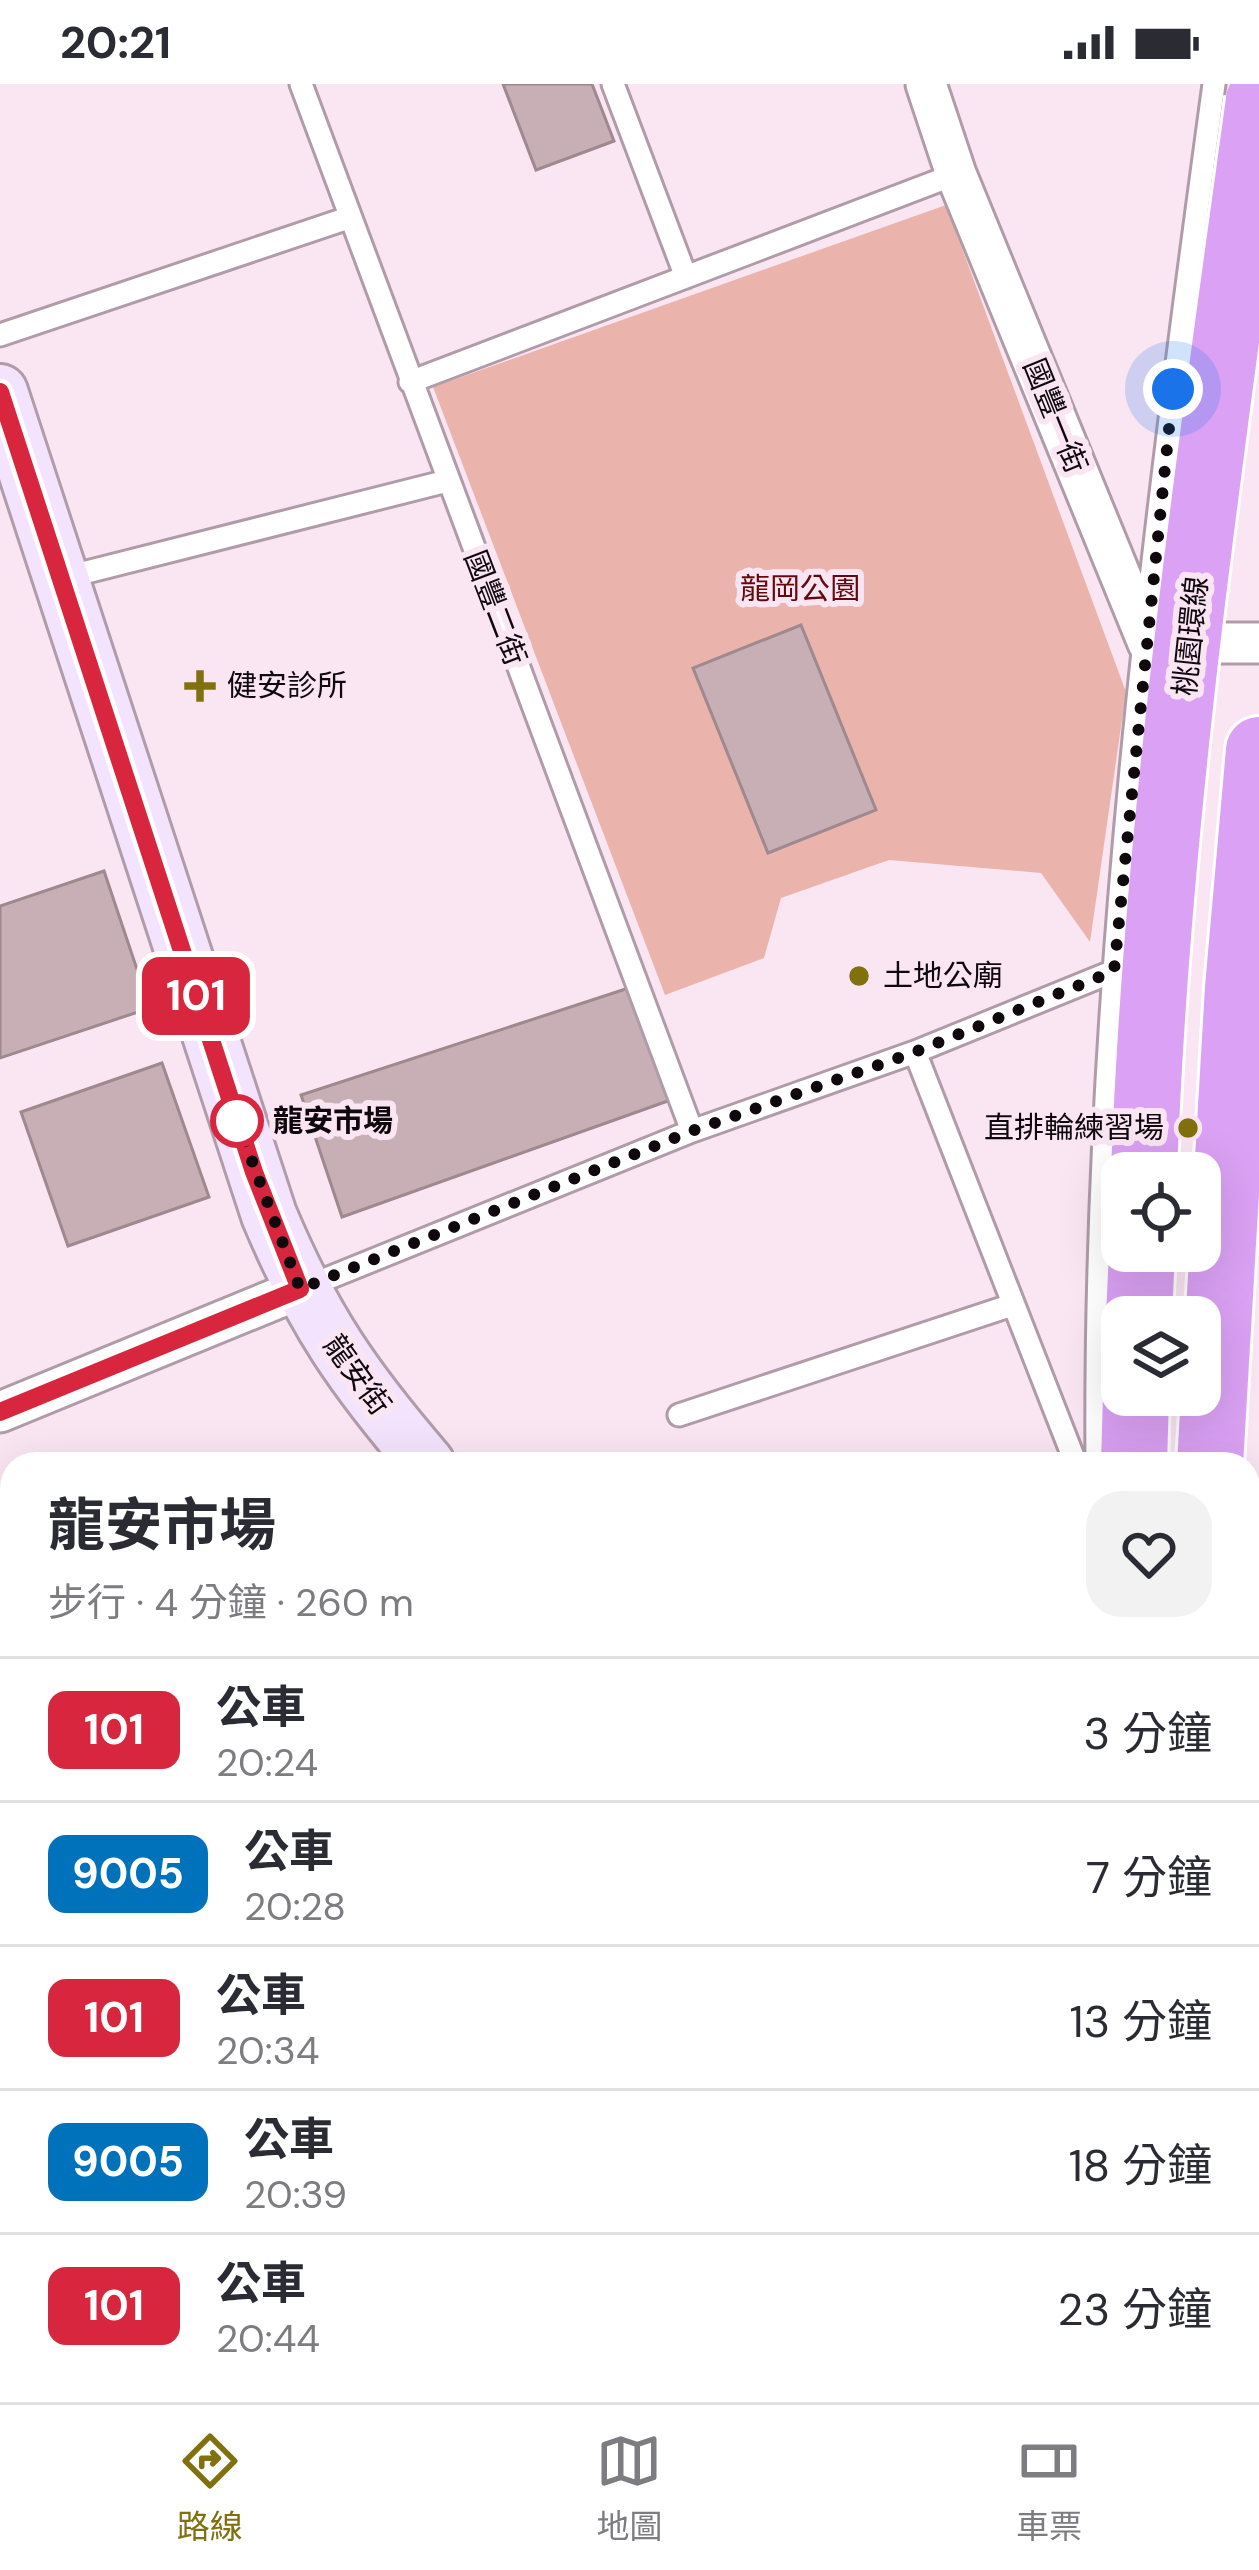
<!DOCTYPE html>
<html lang="zh-TW">
<meta charset="utf-8">
<style>
body{margin:0;font-family:"DM Sans","Noto Sans TC",sans-serif;background:#f2f2f3;color:#2b2b33;height:100vh;display:flex;flex-direction:column;font-size:45px;white-space:nowrap}
*{box-sizing:border-box;margin:0}
p{font-size:39px;color:#7c7c81}
.icon{flex:none;width:66px;height:66px;fill:none;stroke:currentColor;stroke-width:2;stroke-linecap:round;stroke-linejoin:round}
.map{position:relative;flex:1;overflow:hidden}
.sheet{position:absolute;left:0px;top:1368px;width:1260px;height:951px;display:flex;flex-direction:column;background:#fff;border-radius:36px 36px 0 0;box-shadow:0 12px 48px #0002}
.sheet>*{flex:none}
.badge{padding:0 24px;border-radius:18px;font-size:42px;line-height:78px}
.controls{position:absolute;left:1101px;top:1068px;display:grid;gap:24px}
.controls a{display:grid;place-items:center;width:120px;height:120px;border-radius:24px;background:#fff;box-shadow:0 12px 48px #0002;font-size:60px}
.you{position:absolute;width:60px;height:60px;margin:-30px;border:9px solid #fff;border-radius:50%;background:#1a73e8;box-shadow:0 0 0 18px #1a73e833}
.map>.badge{position:absolute;translate:-50% -50%;box-shadow:0 0 0 6px #fff}
.round{display:grid;place-items:center;flex:none;width:126px;height:126px;border-radius:36px;background:#f2f2f3}
.headline{display:flex;align-items:center;justify-content:space-between;height:204px;padding:0 48px}
h1{font-size:57px;font-weight:700;line-height:90px}
ul{padding:0;list-style:none}
li{display:flex;align-items:center;gap:36px;height:144px;padding:0 48px;border-top:3px solid #e1e1e2}
li div{flex:1}
li b{display:block;font-size:45px}
li em{font-style:normal}
li .badge{min-width:132px;font-weight:700;text-align:center}
.status{display:flex;justify-content:space-between;align-items:center;height:84px;padding:0 60px;background:#fff;direction:ltr}
.status svg{height:33px;fill:currentColor}
.dock{display:flex;justify-content:space-around;align-items:center;height:168px;border-top:3px solid #e1e1e2;background:#fff;font-size:33px;color:#7c7c81}
.dock a{display:grid;justify-items:center;gap:6px}
.dock .selected{color:#81700e}
.map>svg:first-child{display:block}
</style>
<div class="status"><b>20:21</b><svg viewBox="0 0 49 12"><path d="M0 12V9h3v3zM5 12V6h3v6zM10 12V3h3v9zM15 12V0h3v12zM26 1h20v11H26zM47 4h2v5h-2z"/></svg></div>
<div class="map">
<svg width="1259" height="2318" viewBox="0 0 1259 2318">
<rect width="100%" height="100%" fill="#fae5f3"/>
<!-- green -->
<path fill="#eab4ad" d="M 946,121 L 1126,608 L 1090,858 L 1041,789 L 889,776 L 781,814 L 764,874 L 665,911 L 433,303 Z
M 12,2229 L 12,2307 L 178,2307 L 160,2318 L 0,2318 L 0,2233 Z"/>
<!-- building -->
<path fill="#c7afb5" stroke="#9f898e" stroke-width="3" d="M 503,0 L 592,0 L 614,57 L 536,86 Z
M 801,541 L 876,726 L 768,769 L 693,584 Z
M 104,787 L 150,924 L 0,974 L 0,822 Z
M 638,901 L 679,1013 L 342,1133 L 301,1011 Z
M 162,979 L 209,1113 L 68,1162 L 21,1028 Z
M 12,1793 L 12,1982 L 0,1987 L 0,1798 Z
M 840,2307 L 1012,2307 L 1015,2318 L 842,2318 Z"/>
<g fill="none" stroke-linecap="round" stroke-linejoin="round">
<defs>
<path id="lane" d="M 301,0 L 692,1047
M 613,0 L 686,193
M 0,251 L 348,134
M 410,298 L 956,90
M 59,495 L 447,397
M 915,968 L 1076,1380
M 304,1204 L 692,1047 L 915,968 L 1114,887
M 679,1331 L 1012,1221
M 1097,1380 C 1093,919 1152,456 1214,0
M 1248,1474 L 1259,1473
M 0,1766 L 12,1762
M 559,2307 L 565,2318
M 718,2307 L 724,2318
M 382,2318 L 402,2307"/>
<path id="street" d="M 926,0 L 956,90 L 1148,559 L 1259,559
M 0,1328 L 300,1205
M 0,1626 L 12,1658
M 0,2233 L 12,2229
M 188,2307 L 196,2318"/>
<path id="secondary" d="M 0,308 L 269,1131 C 313,1236 353,1294 427,1380"/>
<path id="highway" d="M 1139,1233 L 1142,1167
M 1134,1380 L 1136,1311
M 1210,1380 L 1238,904 L 1259,666
M 1158,2307 L 1158,2318
M 1234,2307 L 1235,2318"/>
</defs>
<!-- lane casing -->
<use href="#lane" stroke="#b09ca9" stroke-width="27"/>
<!-- street casing -->
<use href="#street" stroke="#b09ca9" stroke-width="45"/>
<!-- secondary casing -->
<use href="#secondary" stroke="#b09ca9" stroke-width="60"/>
<!-- highway casing -->
<use href="#highway" stroke="#fff" stroke-width="72"/>
<!-- lane -->
<use href="#lane" stroke="#fff" stroke-width="21"/>
<!-- street -->
<use href="#street" stroke="#fff" stroke-width="39"/>
<!-- secondary -->
<use href="#secondary" stroke="#f4e3fc" stroke-width="54"/>
<!-- highway -->
<use href="#highway" stroke="#dba1f4" stroke-width="66"/>
<defs>
<path id="highway-bridge" d="M 1144,1089 C 1157,730 1210,372 1259,16"/>
</defs>
<!-- highway-bridge casing -->
<use href="#highway-bridge" stroke="#fff" stroke-width="72" stroke-linecap="butt"/>
<!-- highway-bridge -->
<use href="#highway-bridge" stroke="#dba1f4" stroke-width="66"/>
</g>
<g fill="none" stroke-linecap="round" stroke-linejoin="round">
<defs>
<path id="line" d="M 0,308 L 254,1088 L 300,1205 L 0,1328"/>
</defs>
<!-- line casing -->
<use href="#line" stroke="#fff" stroke-width="27"/>
<!-- line -->
<use href="#line" stroke="#d7263d" stroke-width="18"/>
<!-- walk -->
<path stroke="#0f090d" stroke-width="12" stroke-dasharray="0 21.6" d="M 237,1037 L 300,1205 L 692,1047 L 915,968 L 1114,887 L 1173,305"/>
</g>
<!-- markers -->
<g fill="#81700e" stroke="#fae5f3" stroke-width="4.5">
<path d="M194 584h12v12h12v12h-12v12h-12v-12h-12v-12h12z"/>
<circle cx="859" cy="892" r="12"/>
<circle cx="1188" cy="1044" r="12"/>
</g>
<circle fill="#fff" stroke="#d7263d" stroke-width="6" cx="237" cy="1037" r="24"/>
<g text-anchor="middle" stroke-width="12" stroke-linejoin="round" paint-order="stroke">
<!-- street labels -->
<g font-size="30" fill="#0f090d" stroke="#fae5f3">
<text transform="translate(1055 332) rotate(68)" y="10">國豐一街</text>
<text transform="translate(495 524) rotate(69)" y="10">國豐二街</text>
<text transform="translate(1191 552) rotate(-84)" y="10">桃園環線</text>
<text transform="translate(357 1291) rotate(54)" y="10">龍安街</text>
</g>
<!-- park labels -->
<g font-size="30" fill="#63080b" stroke="#fae5f3">
<text x="800" y="515">龍岡公園</text>
</g>
<!-- poi labels -->
<g font-size="30" fill="#0f090d" stroke="#fae5f3" text-anchor="start">
<text x="227" y="612">健安診所</text>
<text x="883" y="902">土地公廟</text>
<text x="1164" y="1054" text-anchor="end">直排輪練習場</text>
</g>
<!-- stop labels -->
<g font-size="30" font-weight="bold" fill="#0f090d" stroke="#fae5f3" text-anchor="start">
<text x="273" y="1047">龍安市場</text>
</g>
</g>
</svg>
<div class="controls">
<a><svg class="icon" aria-label="locate" viewBox="0 0 24 24"><circle cx="12" cy="12" r="6"/><path d="M12 2v4M12 18v4M2 12h4M18 12h4"/></svg></a>
<a><svg class="icon" aria-label="layers" viewBox="0 0 24 24"><path d="M12 4l9 5-9 5-9-5zM3 14l9 5 9-5"/></svg></a>
</div>
<div class="you" style="left:1173px;top:305px"></div>
<b class="badge" style="left:196px;top:912px;background:#d7263d;color:#fff">101</b>
<section class="sheet">
<div class="headline"><div><h1>龍安市場</h1><p>步行 · 4 分鐘 · 260 m</p></div><a class="round"><svg class="icon" aria-label="heart" viewBox="0 0 24 24"><path d="M12 20l-8-8c-3-5 5-10 8-4 3-6 11-1 8 4z"/></svg></a></div>
<ul>
<li><span class="badge" style="background:#d7263d;color:#fff">101</span><div><b>公車</b><p>20:24</p></div><em>3 分鐘</em></li>
<li><span class="badge" style="background:#0072bc;color:#fff">9005</span><div><b>公車</b><p>20:28</p></div><em>7 分鐘</em></li>
<li><span class="badge" style="background:#d7263d;color:#fff">101</span><div><b>公車</b><p>20:34</p></div><em>13 分鐘</em></li>
<li><span class="badge" style="background:#0072bc;color:#fff">9005</span><div><b>公車</b><p>20:39</p></div><em>18 分鐘</em></li>
<li><span class="badge" style="background:#d7263d;color:#fff">101</span><div><b>公車</b><p>20:44</p></div><em>23 分鐘</em></li>
</ul>
</section>
</div>
<nav class="dock">
<a class="selected"><svg class="icon" aria-label="directions" viewBox="0 0 24 24"><path d="M12 3l9 9-9 9-9-9zM9 14v-3h6M13 9l2 2-2 2"/></svg>路線</a>
<a><svg class="icon" aria-label="map" viewBox="0 0 24 24"><path d="M3 6l6-2 6 2 6-2v14l-6 2-6-2-6 2zM9 4v14M15 6v14"/></svg>地圖</a>
<a><svg class="icon" aria-label="tickets" viewBox="0 0 24 24"><path d="M3 7h18v10H3zM15 7v10"/></svg>車票</a>
</nav>
